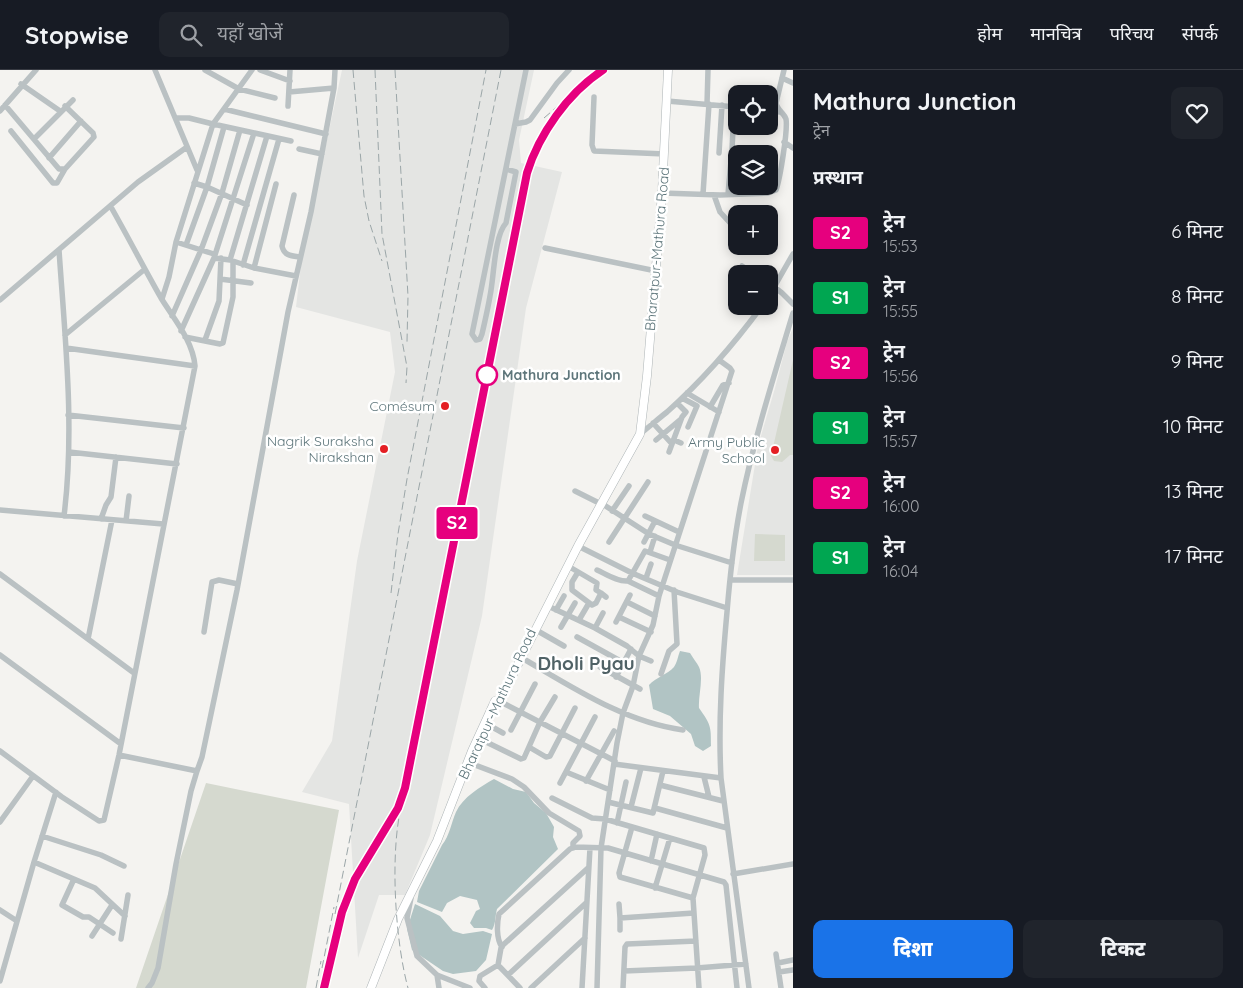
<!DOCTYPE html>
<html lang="hi">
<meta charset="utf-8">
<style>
body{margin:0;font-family:Quicksand,"Noto Sans Devanagari",sans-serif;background:#20242c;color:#f1f3f6;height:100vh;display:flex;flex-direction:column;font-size:19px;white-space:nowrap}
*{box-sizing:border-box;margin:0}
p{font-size:16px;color:#9ea1a6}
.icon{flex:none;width:28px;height:28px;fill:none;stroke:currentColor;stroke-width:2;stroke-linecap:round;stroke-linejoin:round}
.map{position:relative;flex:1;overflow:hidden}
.sheet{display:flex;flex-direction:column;background:#171b24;width:450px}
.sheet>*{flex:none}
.badge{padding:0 10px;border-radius:4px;font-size:18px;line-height:32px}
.controls{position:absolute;left:728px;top:15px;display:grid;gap:10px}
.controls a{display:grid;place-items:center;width:50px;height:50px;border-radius:10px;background:#171b24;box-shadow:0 2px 12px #0003;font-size:25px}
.map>.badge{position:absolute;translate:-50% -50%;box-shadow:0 0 0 2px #fff}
h2{padding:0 20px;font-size:19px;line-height:45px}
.round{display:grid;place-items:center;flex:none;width:52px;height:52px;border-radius:10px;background:#20242c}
.overview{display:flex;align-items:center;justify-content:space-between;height:85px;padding:0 20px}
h1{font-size:24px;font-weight:800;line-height:38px}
.action{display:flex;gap:10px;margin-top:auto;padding:10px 20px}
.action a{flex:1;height:58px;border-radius:10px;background:#1a73e8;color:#fff;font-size:20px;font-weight:800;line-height:58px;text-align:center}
.action a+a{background:#20242c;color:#f1f3f6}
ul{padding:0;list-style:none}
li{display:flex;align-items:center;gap:15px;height:65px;padding:0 20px}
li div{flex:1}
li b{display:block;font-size:19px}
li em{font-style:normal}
li .badge{min-width:55px;font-weight:700;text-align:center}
header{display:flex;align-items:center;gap:30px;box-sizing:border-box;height:70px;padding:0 25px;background:#171b24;border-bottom:1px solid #363941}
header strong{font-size:24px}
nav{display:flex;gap:28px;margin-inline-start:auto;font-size:18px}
.search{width:350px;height:45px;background:#20242c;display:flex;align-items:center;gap:12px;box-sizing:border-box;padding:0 18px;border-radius:10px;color:#9ea1a6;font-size:19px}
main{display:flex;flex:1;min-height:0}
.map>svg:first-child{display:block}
</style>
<header>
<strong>Stopwise</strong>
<div class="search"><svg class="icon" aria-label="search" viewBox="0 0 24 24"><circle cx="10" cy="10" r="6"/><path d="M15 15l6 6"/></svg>यहाँ खोजें</div>
<nav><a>होम</a><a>मानचित्र</a><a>परिचय</a><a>संपर्क</a></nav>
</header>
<main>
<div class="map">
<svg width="793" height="918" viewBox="0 0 793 918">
<rect width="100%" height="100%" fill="#f4f3f0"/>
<!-- built -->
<path fill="#e4e5e3" d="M 342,0 L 534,0 L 519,70 L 521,93 L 562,102 L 526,238 L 482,546 L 430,765 L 405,825 L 379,825 L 358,888 L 349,734 L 302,722 L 332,671 L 357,491 L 395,302 L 390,262 L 296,237 L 302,186 Z
M 793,258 L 793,505 L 737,505 L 758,376 L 775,318 L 787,272 Z"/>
<!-- green -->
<path fill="#d5d9cf" d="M 793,290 L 793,385 L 790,385 L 782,392 L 774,391 L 771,386 Z
M 755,464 L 785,465 L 785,491 L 754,491 Z
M 206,713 L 339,740 L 306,918 L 136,918 Z"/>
<!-- water -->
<path fill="#b1c4c4" d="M 680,581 L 690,583 C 693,588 697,593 699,597 C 704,608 698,626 699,638 C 711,655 711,656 711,676 L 703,681 L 695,676 L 691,664 L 670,646 L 653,639 L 649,615 C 656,607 667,605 674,597 C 677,593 678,586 680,581 Z
M 494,709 L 513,719 L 526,722 L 534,733 L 546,743 L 554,757 L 553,767 L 558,779 L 497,839 C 495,846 496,853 492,860 L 486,858 L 474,858 L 470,853 L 476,841 L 480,839 L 477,830 L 460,826 L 447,833 L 442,842 L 417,832 L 419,821 L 442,775 C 450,765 451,753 456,742 C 463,727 480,717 494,709 Z
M 415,834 L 440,846 L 453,861 L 463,864 L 483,861 L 492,864 L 486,890 L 476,901 L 453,904 L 443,901 L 412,880 L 407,859 Z"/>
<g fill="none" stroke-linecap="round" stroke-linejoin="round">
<defs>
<path id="highway" d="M 495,635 L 505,620 L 578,476 L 640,364 L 647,306 L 662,123 L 668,0
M 371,918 L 398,849 L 437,771 L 472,681 L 495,631"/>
</defs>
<!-- highway casing -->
<use href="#highway" stroke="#adb4b6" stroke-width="9"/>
<!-- minor -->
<path stroke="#bac1c3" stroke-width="5.5" d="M 155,0 L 197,100
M 205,0 L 239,19 L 275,28
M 260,0 L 290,11
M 782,8 L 793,13
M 21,14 L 60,41
M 289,22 L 334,18
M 594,27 L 592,75 L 594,81 L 665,84
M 667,31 L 736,37
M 707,34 L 708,0
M 5,35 L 59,99 L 65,99 L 94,67 L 93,63 L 65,36
M 288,36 L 290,0
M 224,39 L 326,64
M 0,41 L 36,0
M 769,41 L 780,42
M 176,48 L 189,48 L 213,54 L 291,71
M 515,54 L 526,52 L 530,50 L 557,13 L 569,0
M 11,61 L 53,113 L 57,113 L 65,99
M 34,69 L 73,30
M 784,72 L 793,78
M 299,79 L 322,84
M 719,83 L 722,35
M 49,88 L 81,51
M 506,99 L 516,102 L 506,153 C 494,166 494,208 490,226 C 488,238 485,251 482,264 L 480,269 L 476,270 L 472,264 C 490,176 508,88 526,0
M 194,113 L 207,117 L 247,135
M 662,123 L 720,125 L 768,123 L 776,120 C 780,109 788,60 786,49 C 784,43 777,40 776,33 L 784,0
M 703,124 L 709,34
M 728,124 L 732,80 L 734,37
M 294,125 L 282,176 C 284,186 292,186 300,187
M 714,125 L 720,142 L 732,155 L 736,165
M 769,169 L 775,159
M 176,172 L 214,184
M 186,175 L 207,117 L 224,57
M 741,176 C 749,180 757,182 764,176
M 545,178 L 656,201
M 59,180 C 65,268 75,358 64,446
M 214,188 L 230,190 L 254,198 L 296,206
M 230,190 L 267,66
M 243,195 L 279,69
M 742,196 L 754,204
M 254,198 L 276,114
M 220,209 L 251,213
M 769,213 L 782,223 L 793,234
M 769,226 L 793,184
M 162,229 L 169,207 L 176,172 L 213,54 L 252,0
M 0,230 L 138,112 L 187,77
M 172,246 L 201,180 L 222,123 L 240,60
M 181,261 L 214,188 L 254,63
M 65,265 L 145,199
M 185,267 L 220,274 L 223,273 L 233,227 L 233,192
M 205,270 L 219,231 L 221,188
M 66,278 L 195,296
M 687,323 L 719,342
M 682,328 L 697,336 L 688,357
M 710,337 L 723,315 L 729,313
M 68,345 L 184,358
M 653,353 L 672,374
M 640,364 C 649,357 658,349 667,342 C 702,311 734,274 762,236
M 656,370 L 681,349
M 674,370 L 681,373
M 69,382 L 177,394
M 669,382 L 682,347 L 686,342 L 677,333
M 575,421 L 597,432
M 601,433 L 649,464 L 675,475 L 732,493
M 0,440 L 163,454
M 612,441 L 629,416
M 645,446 L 679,462
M 101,449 L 106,435 L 111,427 L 116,387
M 126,451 L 129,426
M 609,472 L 648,412
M 644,472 L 655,451
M 578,476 L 632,503 L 677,522 L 727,538
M 650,482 L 655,466
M 568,496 L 597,513 L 596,520 L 601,523
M 597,500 C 606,504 618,512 628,511 L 645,481 L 670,490
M 578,502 L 572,512 L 572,520 L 592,535 L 596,533 L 601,523 L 606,527
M 0,504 L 134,603
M 646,508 L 651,494
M 730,510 L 793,510
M 628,511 L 659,526
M 627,532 L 655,546
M 548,536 L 595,558 L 627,576 L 639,586 L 651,591
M 556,540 L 564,526
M 619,547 L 651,562
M 579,550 L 589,533
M 616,552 L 630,525
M 561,557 L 575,533
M 595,558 L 603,543
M 536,560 L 564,576
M 204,562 L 212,512 L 219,510 L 238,514
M 577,567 L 624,593
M 88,569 L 112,450
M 0,585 L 121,674
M 522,588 C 572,617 624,652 683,660
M 600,597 L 640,619
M 661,604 L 669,581 L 677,574 L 674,520
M 616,607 L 631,579
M 499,631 L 615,691
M 485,653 L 503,663
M 511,660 L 535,614
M 478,668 L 521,689 L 524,688 L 540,652 L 555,627
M 529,677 L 546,687 L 550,686 L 575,638
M 0,681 L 62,727 L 99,751 L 104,750 L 119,685 L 195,296 C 193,271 174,249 161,228 C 144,198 128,167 111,137
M 119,685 L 197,701
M 467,692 L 512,709 L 524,717 L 549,743 L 579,761 L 580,766 L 573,773 L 573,778
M 614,694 L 721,708
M 566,702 L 610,720
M 704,707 L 709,727
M 586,711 L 614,661
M 560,713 L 595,647
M 660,715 L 723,731
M 552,728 L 592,748 L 605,749 L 704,778 L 705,785 L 693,828 L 620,807 L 619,803 L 632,757
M 608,732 L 653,743 L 663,701
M 631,737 L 641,698
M 655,738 L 727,758
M 0,752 L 33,706
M 617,753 L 626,712
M 42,766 L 101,785 L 124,796
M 651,791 L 657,764
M 34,792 L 95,818 L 125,846
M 733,804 L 793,794
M 74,809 L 62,835 L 83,847 L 89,847 L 113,863
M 655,818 L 670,768
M 411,828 L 407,848 L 417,886 L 437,905 L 470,918
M 619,834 L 620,848 L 694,843 L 693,828
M 0,840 L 17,851
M 694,843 L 699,918
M 620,848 L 620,860
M 92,866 L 112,835
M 121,869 L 128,825
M 502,877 C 496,869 497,853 499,844 L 570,779 L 575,777 L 608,778 L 724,812 L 726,815 L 737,918
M 776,884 L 781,918
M 778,893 L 793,890
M 498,895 L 501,878 L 503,875 L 588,798
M 624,901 L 697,898 L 746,894
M 779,902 L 793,900
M 437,905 L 439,918
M 508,905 L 586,833
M 0,911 L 34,792 L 56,722
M 148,918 L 152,913 L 158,898 L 176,794 L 191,721 L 197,701 L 202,687 L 237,520 L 288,242 L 311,142 L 334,18 L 335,0
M 485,918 L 479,911 L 480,906 L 498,895 L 520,918
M 531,918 L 585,868
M 582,918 L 590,778
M 597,918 L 601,778 L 617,673 L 623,643 L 633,616 L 639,586 L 653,555 L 659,526 L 732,301 L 730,298 L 719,290
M 623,918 L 625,877 L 627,874 L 696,871
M 749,918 L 721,708 C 718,652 722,597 727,542 C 730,505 734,469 741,433 C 754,369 774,306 793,243"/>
<!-- highway -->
<use href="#highway" stroke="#fff" stroke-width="8"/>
<!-- rail -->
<path stroke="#9ba6a8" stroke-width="1" stroke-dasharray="8 4" stroke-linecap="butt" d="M 353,0 L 364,126 L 369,151 L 382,191
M 375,0 L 382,164 L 407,297 L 406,313
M 395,0 L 408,226 L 407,272
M 544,48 L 558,36
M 391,523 L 398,464 L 407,409 L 486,0
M 401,737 C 390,785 395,870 408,918
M 335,844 L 501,0
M 322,898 L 334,837
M 316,918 L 321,891
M 324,918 L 342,842 L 355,809 L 397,738 L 405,718 L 527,103 C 539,64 568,23 603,0"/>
</g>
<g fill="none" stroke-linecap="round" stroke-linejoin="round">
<defs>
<path id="line" d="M 324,918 L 342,842 L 355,809 L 398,738 L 405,718 L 527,103 C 539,64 568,23 603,0"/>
</defs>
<!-- line casing -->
<use href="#line" stroke="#fff" stroke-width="11"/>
<!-- line -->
<use href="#line" stroke="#e6007e" stroke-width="8"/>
</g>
<!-- markers -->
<circle fill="#fff" stroke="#e6007e" stroke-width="2.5" cx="487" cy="305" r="10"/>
<g fill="#e41f24" stroke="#fff" stroke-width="2">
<circle cx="445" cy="336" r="5"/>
<circle cx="384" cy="379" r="5"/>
<circle cx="775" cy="380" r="5"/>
</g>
<g text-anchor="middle" stroke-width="5" stroke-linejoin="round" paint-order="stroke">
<!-- street labels -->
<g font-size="14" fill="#5e767b" stroke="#fff">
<text transform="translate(657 179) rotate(-85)" y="5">Bharatpur-Mathura Road</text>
<text transform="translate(497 634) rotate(-65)" y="5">Bharatpur-Mathura Road</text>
</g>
<!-- stop labels -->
<g font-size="14" font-weight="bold" fill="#5e767b" stroke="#fff" text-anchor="start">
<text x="502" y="310">Mathura Junction</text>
</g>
<!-- poi labels -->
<g font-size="14" fill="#5e767b" stroke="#fff" text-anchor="end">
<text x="435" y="341">Comésum</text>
<text x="374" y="376">Nagrik Suraksha<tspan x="374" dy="16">Nirakshan</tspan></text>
<text x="765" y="377">Army Public<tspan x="765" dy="16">School</tspan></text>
</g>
<!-- district labels -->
<g font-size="19" font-weight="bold" fill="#506266" stroke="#fff">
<text x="586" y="600">Dholi Pyau</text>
</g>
</g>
</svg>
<div class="controls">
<a><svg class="icon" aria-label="locate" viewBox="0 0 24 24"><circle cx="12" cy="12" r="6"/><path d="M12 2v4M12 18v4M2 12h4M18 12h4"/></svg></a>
<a><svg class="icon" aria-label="layers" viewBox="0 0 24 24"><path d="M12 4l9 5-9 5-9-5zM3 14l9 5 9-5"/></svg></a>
<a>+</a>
<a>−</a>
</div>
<b class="badge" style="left:457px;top:453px;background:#e6007e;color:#fff">S2</b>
</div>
<section class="sheet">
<div class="overview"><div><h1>Mathura Junction</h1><p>ट्रेन</p></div><a class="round"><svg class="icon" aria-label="heart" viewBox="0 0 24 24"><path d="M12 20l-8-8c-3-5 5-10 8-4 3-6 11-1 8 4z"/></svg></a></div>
<h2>प्रस्थान</h2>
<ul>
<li><span class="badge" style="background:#e6007e;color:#fff">S2</span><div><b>ट्रेन</b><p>15:53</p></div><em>6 मिनट</em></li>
<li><span class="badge" style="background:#00a651;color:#fff">S1</span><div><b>ट्रेन</b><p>15:55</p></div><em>8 मिनट</em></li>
<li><span class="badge" style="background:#e6007e;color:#fff">S2</span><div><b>ट्रेन</b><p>15:56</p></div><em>9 मिनट</em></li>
<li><span class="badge" style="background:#00a651;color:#fff">S1</span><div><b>ट्रेन</b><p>15:57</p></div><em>10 मिनट</em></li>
<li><span class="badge" style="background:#e6007e;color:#fff">S2</span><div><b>ट्रेन</b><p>16:00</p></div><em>13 मिनट</em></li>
<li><span class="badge" style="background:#00a651;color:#fff">S1</span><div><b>ट्रेन</b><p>16:04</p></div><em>17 मिनट</em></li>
</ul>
<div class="action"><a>दिशा</a><a>टिकट</a></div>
</section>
</main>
